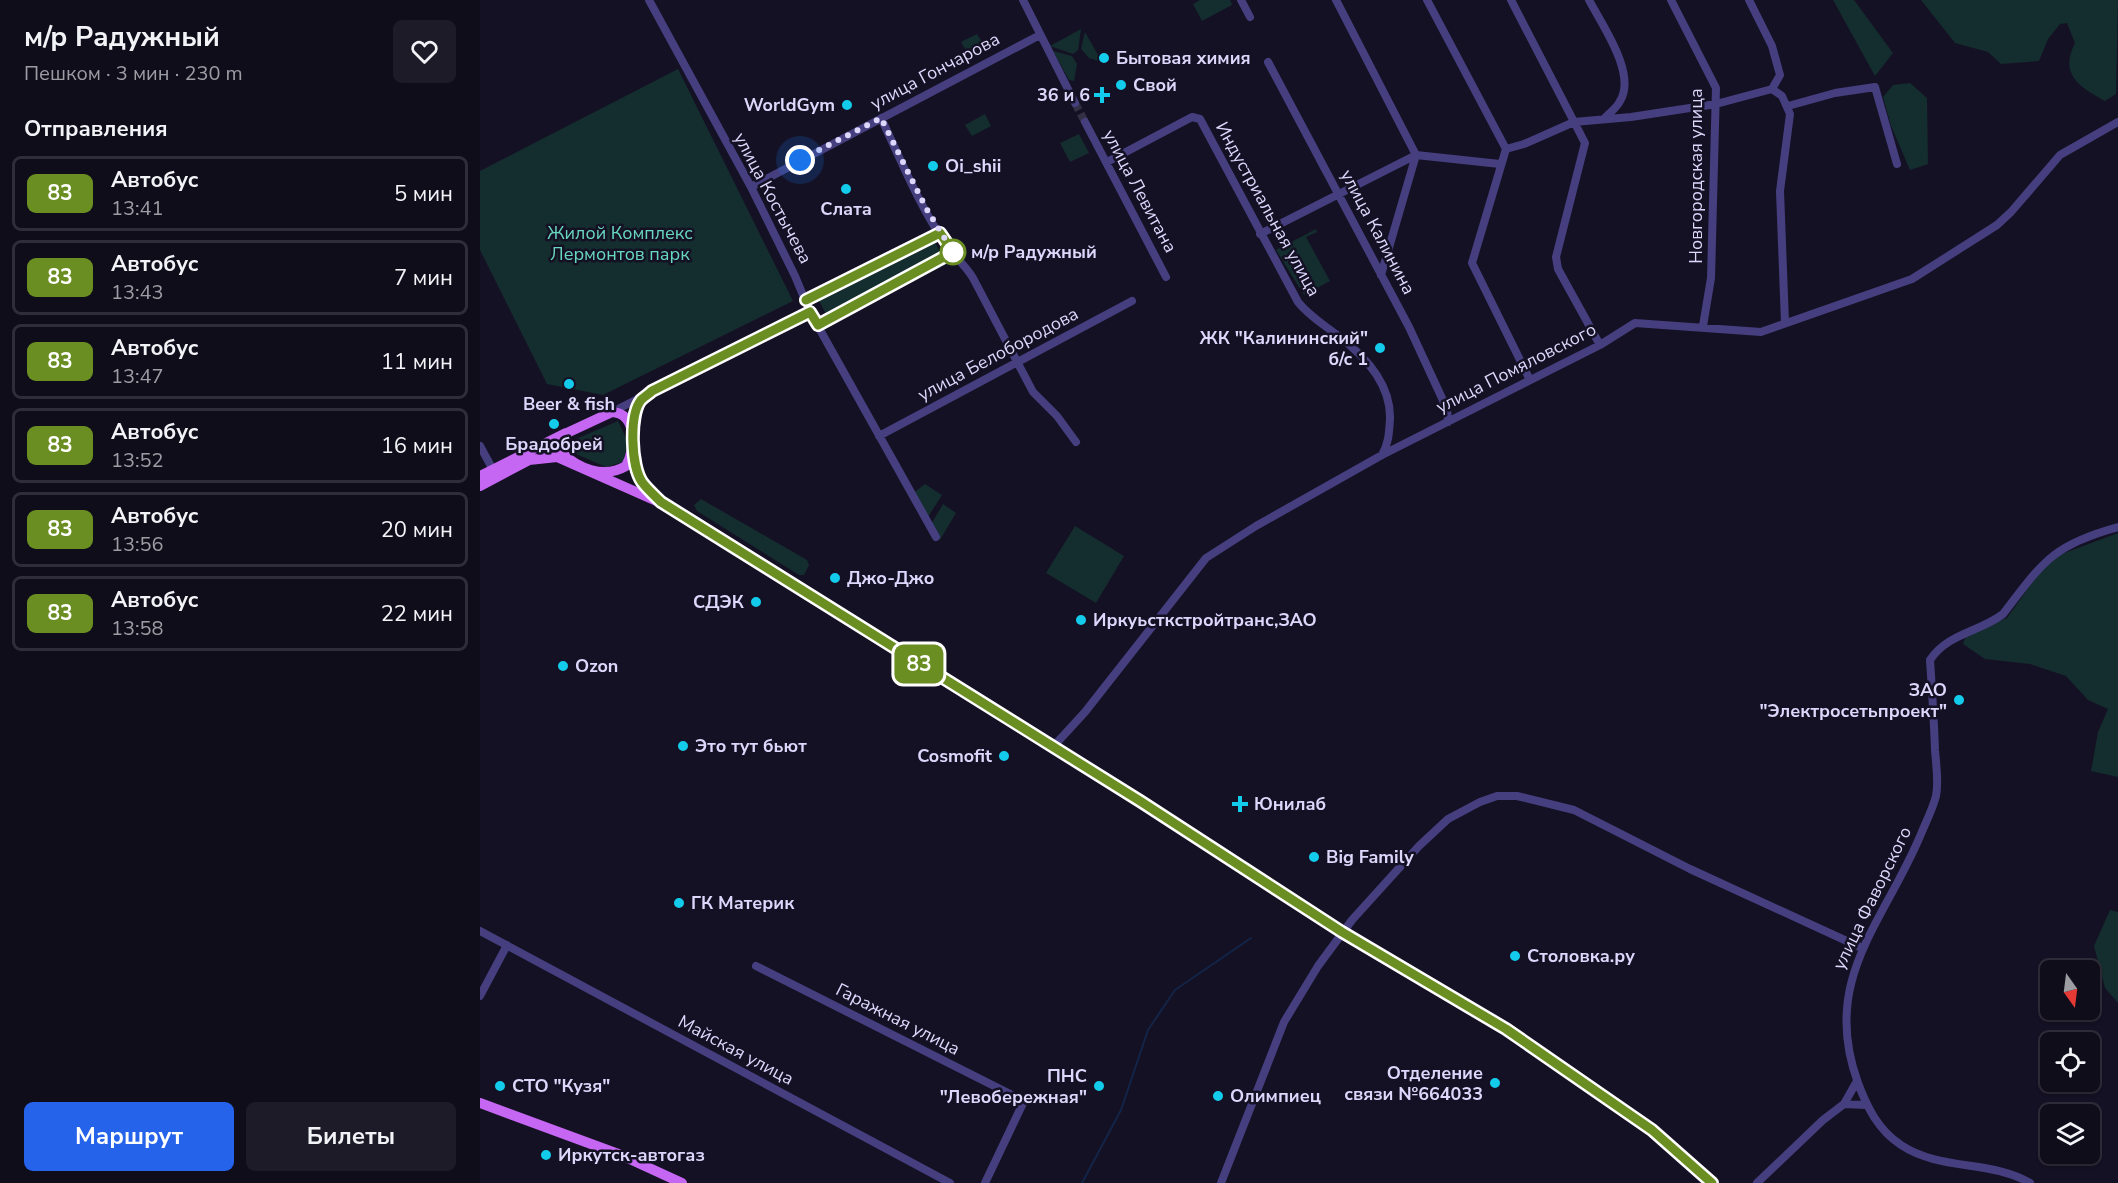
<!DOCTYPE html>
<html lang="ru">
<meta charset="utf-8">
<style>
body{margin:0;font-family:"Nunito Sans",sans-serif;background:#1e1b28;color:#f1f3f6;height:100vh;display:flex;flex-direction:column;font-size:22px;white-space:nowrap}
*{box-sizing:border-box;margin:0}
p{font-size:20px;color:#9c9ca3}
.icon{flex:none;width:33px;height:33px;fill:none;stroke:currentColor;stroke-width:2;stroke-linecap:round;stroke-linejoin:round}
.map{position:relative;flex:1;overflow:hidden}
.panel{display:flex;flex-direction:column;background:#100d1b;width:480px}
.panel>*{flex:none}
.badge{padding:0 12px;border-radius:9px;font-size:21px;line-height:39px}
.needle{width:39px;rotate:166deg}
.tools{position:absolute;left:1560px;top:960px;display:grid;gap:12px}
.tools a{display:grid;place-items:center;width:60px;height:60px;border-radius:9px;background:#100d1b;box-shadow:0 2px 4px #0004,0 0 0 2px #302d3a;font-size:30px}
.you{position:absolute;width:30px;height:30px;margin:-15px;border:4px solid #fff;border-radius:50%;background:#1a73e8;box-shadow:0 0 0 9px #1a73e833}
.map>.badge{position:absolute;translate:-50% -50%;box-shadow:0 0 0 3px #fff}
h2{padding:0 24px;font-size:22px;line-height:54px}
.round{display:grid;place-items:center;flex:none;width:63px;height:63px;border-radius:9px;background:#1e1b28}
.overview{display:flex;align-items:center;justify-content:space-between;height:102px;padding:0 24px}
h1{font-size:28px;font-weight:700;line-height:45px}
.action{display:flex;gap:12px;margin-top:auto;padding:12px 24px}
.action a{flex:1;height:69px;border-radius:9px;background:#2563eb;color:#fff;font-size:24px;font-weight:700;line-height:69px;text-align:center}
.action a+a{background:#1e1b28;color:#f1f3f6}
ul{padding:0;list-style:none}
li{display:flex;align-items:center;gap:18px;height:75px;margin:0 12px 9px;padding:0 12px;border:3px solid #302d3a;border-radius:9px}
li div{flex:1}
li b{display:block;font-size:22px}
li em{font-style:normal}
li .badge{min-width:66px;font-weight:700;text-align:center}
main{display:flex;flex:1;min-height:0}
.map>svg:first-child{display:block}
</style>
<main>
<section class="panel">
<div class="overview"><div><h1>м/р Радужный</h1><p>Пешком · 3 мин · 230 m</p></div><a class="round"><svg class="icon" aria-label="heart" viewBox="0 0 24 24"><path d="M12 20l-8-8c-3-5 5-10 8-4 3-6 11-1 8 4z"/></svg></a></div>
<h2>Отправления</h2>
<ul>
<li><span class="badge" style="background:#6b8e23;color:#fff">83</span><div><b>Автобус</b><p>13:41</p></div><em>5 мин</em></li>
<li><span class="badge" style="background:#6b8e23;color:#fff">83</span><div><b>Автобус</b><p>13:43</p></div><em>7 мин</em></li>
<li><span class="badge" style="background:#6b8e23;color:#fff">83</span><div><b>Автобус</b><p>13:47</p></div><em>11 мин</em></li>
<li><span class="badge" style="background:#6b8e23;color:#fff">83</span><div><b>Автобус</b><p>13:52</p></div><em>16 мин</em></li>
<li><span class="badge" style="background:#6b8e23;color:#fff">83</span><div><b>Автобус</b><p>13:56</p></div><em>20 мин</em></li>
<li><span class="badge" style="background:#6b8e23;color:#fff">83</span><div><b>Автобус</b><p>13:58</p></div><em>22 мин</em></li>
</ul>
<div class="action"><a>Маршрут</a><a>Билеты</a></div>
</section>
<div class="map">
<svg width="1638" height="1183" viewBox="0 0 1638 1183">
<rect width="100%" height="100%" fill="#151124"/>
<!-- green -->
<path fill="#142d2e" d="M 720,0 L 750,0 L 752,5 L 722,21 L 713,4 Z
M 1353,0 L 1374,0 L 1413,53 L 1395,76 Z
M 1441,0 L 1638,0 L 1636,94 L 1625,101 C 1599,87 1579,74 1595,43 L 1587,23 L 1580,24 L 1568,39 L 1559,61 L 1521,64 L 1508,52 L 1475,43 Z
M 601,29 L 598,50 L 593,54 L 570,46 Z
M 605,32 L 622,62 L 609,58 L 601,49 Z
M 497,34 L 505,47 L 488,54 L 481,42 Z
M 573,51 L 592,56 L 597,64 L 594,81 L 589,80 Z
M 198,69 L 313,301 L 123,395 L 67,384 L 0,250 L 0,171 Z
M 1430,83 L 1447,98 L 1448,164 L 1430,170 L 1411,126 L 1403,97 L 1413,85 Z
M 505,114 L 511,126 L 492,136 L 485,125 Z
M 599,134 L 609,153 L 590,162 L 580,143 Z
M 836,229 L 837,232 L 826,237 L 850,281 L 824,295 L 796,250 Z
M 449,232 L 467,264 L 351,324 L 335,293 Z
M 138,421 L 148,442 L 143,462 L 126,467 L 96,454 L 86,446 L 89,442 Z
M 445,484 L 462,495 L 446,520 L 432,494 Z
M 221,499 L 327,560 L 329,565 L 324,575 L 319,575 L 217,511 L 214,505 Z
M 463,504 L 476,513 L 460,540 L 450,526 Z
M 595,526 L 644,556 L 616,603 L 566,573 Z
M 1638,533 L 1638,777 L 1611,771 L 1618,732 L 1628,709 L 1608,700 L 1586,676 L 1550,664 L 1505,659 L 1483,644 L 1488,630 L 1527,618 L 1559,573 L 1579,555 Z
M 1630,910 L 1638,912 L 1638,1003 L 1625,988 L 1614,946 Z"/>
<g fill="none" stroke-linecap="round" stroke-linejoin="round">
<!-- stream -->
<path stroke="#122447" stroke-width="2" d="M 602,1183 L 641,1110 L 668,1030 L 695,990 L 771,938"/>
<!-- minor-tunnel -->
<path stroke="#332f44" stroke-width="8" stroke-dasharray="8 4" stroke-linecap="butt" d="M 595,103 L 605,122"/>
<!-- minor -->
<path stroke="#453f7f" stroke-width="8" d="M 169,0 L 271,187 L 315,276 L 330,312 L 456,537
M 543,0 L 595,103
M 761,0 L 770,17
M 856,0 L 936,155 L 901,275
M 947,0 L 1026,149 L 992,263 L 1050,380
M 1031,0 L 1105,143 L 1076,257 L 1078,269 L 1120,345
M 1109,0 C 1122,25 1157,74 1140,101 C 1137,108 1129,113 1124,119
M 1191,0 L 1236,88 L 1231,278 L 1223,326
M 1269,0 L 1292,46 L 1300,75 L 1292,89
M 788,62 L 929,327 L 967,409 L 968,422
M 1292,89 L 1302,96 L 1310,114 L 1300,191 L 1305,323
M 1308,106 L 1355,93 L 1395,87 L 1417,164
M 401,118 C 421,160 440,208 467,246 C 475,257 486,266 493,278 L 553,392 L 577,416 L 596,442
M 605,122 L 686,277
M 1026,149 L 1044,144 L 1094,122 L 1151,117 L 1236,104 L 1292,89
M 627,162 L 712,117 L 720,119 L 818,302 C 829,316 843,324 857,335 C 884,355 911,383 910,419 C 909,432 909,443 902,455
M 271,187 L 560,35
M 780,234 L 936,155 L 1020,164
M 326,300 L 460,233
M 338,325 L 473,252
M 132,412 L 330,312
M 154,433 L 157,408 L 165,397
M 399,436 L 652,301
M 0,446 L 12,468
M 572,748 L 605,712 L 726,558 L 776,526 L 902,455 L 1120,345 L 1155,323 L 1281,332 L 1432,279 L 1517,225 L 1531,212 L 1580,155 L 1638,122
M 0,931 L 470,1183
M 276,966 L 544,1101 L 505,1183
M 0,996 L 27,945
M 1364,1104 L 1386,1105
M 741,1183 L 804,1022 L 838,966 L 872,920 L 939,846 L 968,819 L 1000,802 L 1017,796 L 1037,796 L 1094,810 L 1210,869 L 1382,948
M 1277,1183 L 1343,1120 L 1364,1104 L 1377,1081
M 1550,1183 C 1512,1160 1460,1171 1421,1145 C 1398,1130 1387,1107 1378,1083 C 1340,979 1404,923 1441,834 C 1446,822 1453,808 1456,796 C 1459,781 1456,765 1455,750 C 1454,720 1452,690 1450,660 C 1468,633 1500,632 1523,614 C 1563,562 1572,545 1638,527"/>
<!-- major -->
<path stroke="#c567f3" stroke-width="10" d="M 132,412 C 157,413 156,449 146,466 C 124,479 98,469 81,452 L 79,443 L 89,432 Z
M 153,452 L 161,481 L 176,498
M 0,476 L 86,433
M 0,486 L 49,460 L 77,457 L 181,503 L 660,801 L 862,932 L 1026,1029 L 1172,1130 L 1232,1183
M 0,1103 L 141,1155 L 202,1183"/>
</g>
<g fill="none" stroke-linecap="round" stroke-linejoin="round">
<defs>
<path id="line" d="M 326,300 L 460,233 L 473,252 L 338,325 L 330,312 L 172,391 C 169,394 164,397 161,400 C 149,415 151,466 162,482 C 167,489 175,496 181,502 L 660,801 L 862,932 L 1026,1029 L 1172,1130 L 1232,1183"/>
</defs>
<!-- line casing -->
<use href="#line" stroke="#fff" stroke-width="14"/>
<!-- line -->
<use href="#line" stroke="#6b8e23" stroke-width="9"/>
<!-- walk -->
<path stroke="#ddd7fc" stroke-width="6" stroke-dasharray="0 10.8" d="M 320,160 L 401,118 L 446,208 L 473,252"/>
</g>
<!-- markers -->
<g fill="#13ccec" stroke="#151124" stroke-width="2">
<circle cx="624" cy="58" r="6"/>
<circle cx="641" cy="85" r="6"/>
<path d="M619 86h6v6h6v6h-6v6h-6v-6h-6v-6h6z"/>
<circle cx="367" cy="105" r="6"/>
<circle cx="453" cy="166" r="6"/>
<circle cx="366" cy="189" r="6"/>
<circle cx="900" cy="348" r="6"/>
<circle cx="89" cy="384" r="6"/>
<circle cx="74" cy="424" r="6"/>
<circle cx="355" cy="578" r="6"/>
<circle cx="276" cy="602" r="6"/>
<circle cx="601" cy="620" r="6"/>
<circle cx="83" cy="666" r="6"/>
<circle cx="1479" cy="700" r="6"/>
<circle cx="203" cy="746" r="6"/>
<circle cx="524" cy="756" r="6"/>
<path d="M757 795h6v6h6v6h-6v6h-6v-6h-6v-6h6z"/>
<circle cx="834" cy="857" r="6"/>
<circle cx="199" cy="903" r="6"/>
<circle cx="1035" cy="956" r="6"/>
<circle cx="1015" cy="1083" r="6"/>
<circle cx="20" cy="1086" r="6"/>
<circle cx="619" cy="1086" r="6"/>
<circle cx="738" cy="1096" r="6"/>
<circle cx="66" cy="1155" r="6"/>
</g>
<circle fill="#fff" stroke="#6b8e23" stroke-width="3" cx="473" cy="252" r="12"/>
<g text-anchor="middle" stroke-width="5" stroke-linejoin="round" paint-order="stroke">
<!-- poi labels -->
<g font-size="18" font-weight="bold" fill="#ddd7fc" stroke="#151124" text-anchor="start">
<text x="636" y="64">Бытовая химия</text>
<text x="653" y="91">Свой</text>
<text x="610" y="101" text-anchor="end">36 и 6</text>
<text x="355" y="111" text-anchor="end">WorldGym</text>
<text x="465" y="172">Oi_shii</text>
<text x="366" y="215" text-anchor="middle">Слата</text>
<text x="888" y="344" text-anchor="end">ЖК "Калининский"<tspan x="888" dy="21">б/с 1</tspan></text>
<text x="89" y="410" text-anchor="middle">Beer &amp; fish</text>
<text x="74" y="450" text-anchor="middle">Брадобрей</text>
<text x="367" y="584">Джо-Джо</text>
<text x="264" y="608" text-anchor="end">СДЭК</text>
<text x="613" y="626">Иркуьсткстройтранс,ЗАО</text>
<text x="95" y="672">Ozon</text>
<text x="1467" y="696" text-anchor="end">ЗАО<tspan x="1467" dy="21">"Электросетьпроект"</tspan></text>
<text x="215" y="752">Это тут бьют</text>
<text x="512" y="762" text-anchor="end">Cosmofit</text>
<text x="774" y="810">Юнилаб</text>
<text x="846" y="863">Big Family</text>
<text x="211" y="909">ГК Материк</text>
<text x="1047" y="962">Столовка.ру</text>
<text x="1003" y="1079" text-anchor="end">Отделение<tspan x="1003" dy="21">связи №664033</tspan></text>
<text x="607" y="1082" text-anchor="end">ПНС<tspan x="607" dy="21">"Левобережная"</tspan></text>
<text x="32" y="1092">СТО "Кузя"</text>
<text x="750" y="1102">Олимпиец</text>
<text x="78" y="1161">Иркутск-автогаз</text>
</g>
<!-- street labels -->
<g font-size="18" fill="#ddd7fc" stroke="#151124">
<text transform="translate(455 71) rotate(-28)" y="6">улица Гончарова</text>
<text transform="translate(1216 176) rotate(-90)" y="6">Новгородская улица</text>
<text transform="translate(660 191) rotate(62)" y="6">улица Левитана</text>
<text transform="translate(293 198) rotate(62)" y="6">улица Костычева</text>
<text transform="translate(788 209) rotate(61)" y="6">Индустриальная улица</text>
<text transform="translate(898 232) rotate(62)" y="6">улица Калинина</text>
<text transform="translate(518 354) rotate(-28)" y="6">улица Белобородова</text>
<text transform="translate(1036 368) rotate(-27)" y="6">улица Помяловского</text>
<text transform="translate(1392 898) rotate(-64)" y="6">улица Фаворского</text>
<text transform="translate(418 1019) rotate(27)" y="6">Гаражная улица</text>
<text transform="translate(256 1050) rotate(28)" y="6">Майская улица</text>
</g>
<!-- park labels -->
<g font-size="18" fill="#68d7c0" stroke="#151124">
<text x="140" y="239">Жилой Комплекс<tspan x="140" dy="21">Лермонтов парк</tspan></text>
</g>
<!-- stop labels -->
<g font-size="18" font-weight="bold" fill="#ddd7fc" stroke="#151124" text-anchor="start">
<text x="491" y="258">м/р Радужный</text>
</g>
</g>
</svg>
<div class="tools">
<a><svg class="needle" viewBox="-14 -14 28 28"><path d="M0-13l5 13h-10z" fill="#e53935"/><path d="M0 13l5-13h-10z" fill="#9c9ca3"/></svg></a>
<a><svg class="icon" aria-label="locate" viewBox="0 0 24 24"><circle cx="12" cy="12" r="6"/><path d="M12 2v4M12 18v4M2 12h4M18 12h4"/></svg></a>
<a><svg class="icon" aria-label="layers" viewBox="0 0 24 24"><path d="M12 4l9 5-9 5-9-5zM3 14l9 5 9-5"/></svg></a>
</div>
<div class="you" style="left:320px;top:160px"></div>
<b class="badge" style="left:439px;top:664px;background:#6b8e23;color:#fff">83</b>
</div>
</main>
